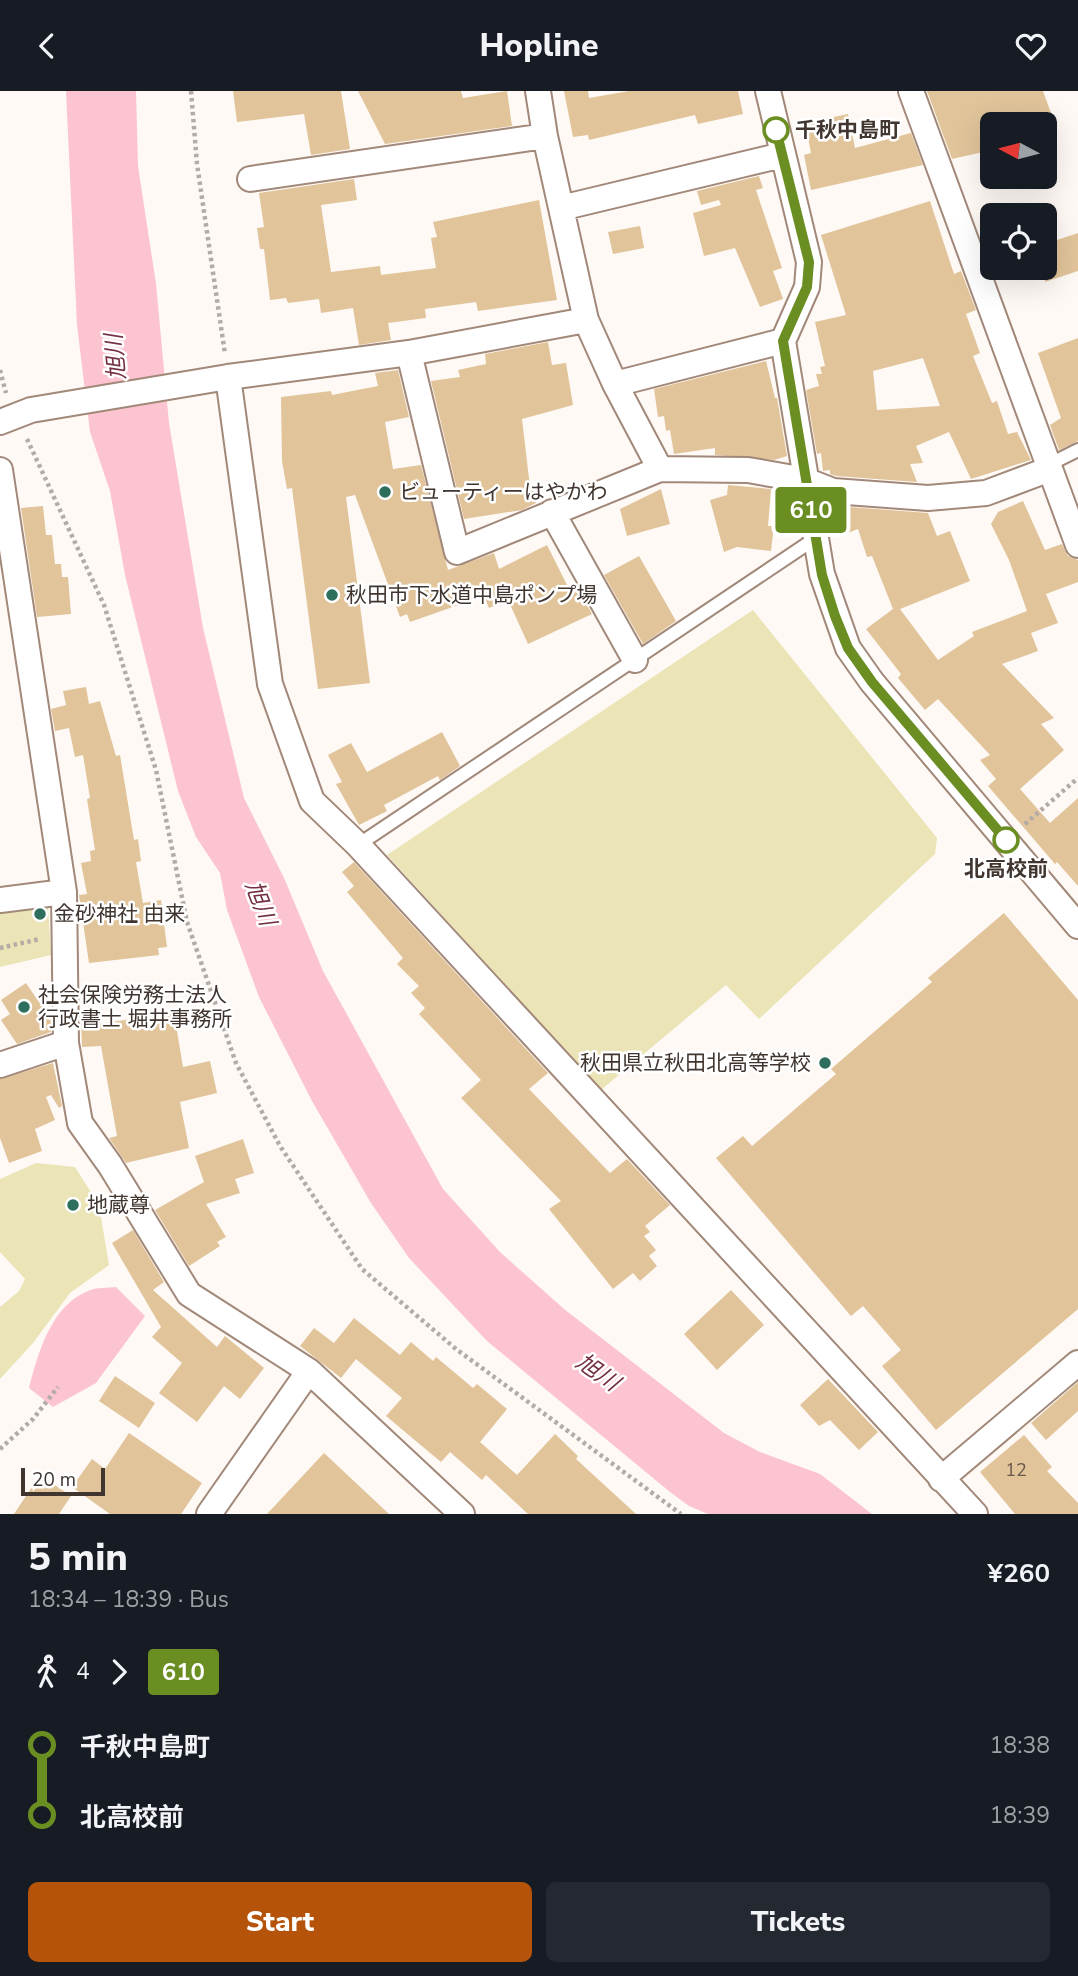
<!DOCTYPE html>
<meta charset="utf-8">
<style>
body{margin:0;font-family:"Nunito Sans","Noto Sans JP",sans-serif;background:#242831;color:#f1f3f6;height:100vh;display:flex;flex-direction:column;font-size:26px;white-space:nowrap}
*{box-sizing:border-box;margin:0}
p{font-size:23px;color:#9ea1a6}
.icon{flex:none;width:38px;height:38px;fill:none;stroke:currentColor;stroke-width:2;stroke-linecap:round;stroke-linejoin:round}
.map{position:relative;height:1423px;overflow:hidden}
.details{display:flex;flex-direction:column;background:#171b24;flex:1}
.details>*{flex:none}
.badge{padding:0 14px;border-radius:5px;font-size:24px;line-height:46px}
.needle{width:46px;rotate:277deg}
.fabs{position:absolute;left:980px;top:21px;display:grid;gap:14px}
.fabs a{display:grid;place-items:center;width:77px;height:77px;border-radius:10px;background:#171b24;box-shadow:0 7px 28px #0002;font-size:35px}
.scale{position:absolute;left:21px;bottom:18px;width:84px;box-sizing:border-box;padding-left:7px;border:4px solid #40352f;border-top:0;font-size:19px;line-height:24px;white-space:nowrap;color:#40352f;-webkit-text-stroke:5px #fff;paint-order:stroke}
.map>.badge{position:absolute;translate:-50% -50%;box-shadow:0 0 0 4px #fff}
.legs{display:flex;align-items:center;gap:10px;height:77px;padding:0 28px;font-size:23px}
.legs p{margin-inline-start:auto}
.head{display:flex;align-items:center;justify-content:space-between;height:119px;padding:0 28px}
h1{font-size:38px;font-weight:800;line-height:52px}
.cta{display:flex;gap:14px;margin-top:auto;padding:14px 28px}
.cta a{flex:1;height:80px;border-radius:10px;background:#b45309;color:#fff;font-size:28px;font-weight:800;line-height:80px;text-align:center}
.cta a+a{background:#242831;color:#f1f3f6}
ul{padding:0 28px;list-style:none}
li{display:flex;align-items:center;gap:24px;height:70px;font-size:26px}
li i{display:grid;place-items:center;width:10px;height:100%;margin:0 9px;background:currentColor}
li i::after{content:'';width:18px;height:18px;margin:-9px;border:5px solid;border-radius:50%;background:#171b24}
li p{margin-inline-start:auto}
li:first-child i{background:linear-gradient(#0000 50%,currentColor 0)}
li:last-child i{background:linear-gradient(currentColor 50%,#0000 0)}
header{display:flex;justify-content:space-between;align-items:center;height:91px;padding:0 28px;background:#171b24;font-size:32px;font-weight:800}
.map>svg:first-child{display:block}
</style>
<header><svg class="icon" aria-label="back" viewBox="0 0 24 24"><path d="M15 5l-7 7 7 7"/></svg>Hopline<svg class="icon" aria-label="heart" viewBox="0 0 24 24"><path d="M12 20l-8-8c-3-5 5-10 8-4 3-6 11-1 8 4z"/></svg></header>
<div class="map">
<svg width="1078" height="1423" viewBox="0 0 1078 1423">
<rect width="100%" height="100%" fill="#fef9f5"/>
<!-- green -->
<path fill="#ebe4b6" d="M 753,519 L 937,747 L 935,763 L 759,928 L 726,894 L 601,999 L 387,764 Z
M 40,808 L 48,816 L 51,864 L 0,876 L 0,814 Z
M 36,1072 L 75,1076 L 99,1114 L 109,1174 L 70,1202 L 33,1252 L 0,1288 L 0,1216 L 19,1200 L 25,1188 L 0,1161 L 0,1088 Z"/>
<!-- water -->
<path fill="#fcc4d0" d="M 66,0 L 136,0 L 138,75 L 156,193 L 169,332 L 203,537 L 244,707 L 284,787 L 323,880 L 443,1098 L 500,1161 L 564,1218 L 724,1342 L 760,1361 L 820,1383 L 872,1423 L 708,1423 L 689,1415 L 670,1401 L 487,1250 L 409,1167 L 371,1112 L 312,1010 L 259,906 L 227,819 L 220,782 L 196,746 L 178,700 L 125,484 L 110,400 L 90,341 L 77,234 Z
M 116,1196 L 145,1225 L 96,1292 L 53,1316 L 29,1297 C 38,1262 51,1215 88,1200 C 96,1196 108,1197 116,1196 Z"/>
<!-- building -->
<path fill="#e1c49a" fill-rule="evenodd" d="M 233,0 L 341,0 L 350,58 L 311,64 L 304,23 L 237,31 Z
M 358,0 L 461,0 L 463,7 L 507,0 L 512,35 L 385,53 Z
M 564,0 L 588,0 L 589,7 L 629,0 L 738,0 L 743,23 L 698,33 L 695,24 L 589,49 L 588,44 L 573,46 Z
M 927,0 L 1043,0 L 1051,22 L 1046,24 L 1049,33 L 992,33 L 992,59 L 952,68 Z
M 848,23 L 855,57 L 911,42 L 923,74 L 811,99 L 804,64 L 811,62 L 805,32 Z
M 759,85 L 763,97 L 756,99 L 782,177 L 773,180 L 783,208 L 760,216 L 735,157 L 704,165 L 693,122 L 721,114 L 719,109 L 701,114 L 697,100 Z
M 354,88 L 357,109 L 321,114 L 331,181 L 380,175 L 381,184 L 436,177 L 431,147 L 437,146 L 433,131 L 539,109 L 557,209 L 478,220 L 476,211 L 425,218 L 426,227 L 388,232 L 391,249 L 359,254 L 353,217 L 321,222 L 319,208 L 288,212 L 286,207 L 270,209 L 264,158 L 260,158 L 257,137 L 264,136 L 259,102 Z
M 930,110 L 954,183 L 961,180 L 976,219 L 966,223 L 980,262 L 973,265 L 992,312 L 997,310 L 1008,343 L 1017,341 L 1031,369 L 971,388 L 949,341 L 916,355 L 923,372 L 910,373 L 917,391 L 836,385 L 830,383 L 830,379 L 823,380 L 821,362 L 817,363 L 806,299 L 819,295 L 816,283 L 822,283 L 820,276 L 825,275 L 815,231 L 846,224 L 821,144 ZM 923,267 L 940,315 L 877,319 L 873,280 Z
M 640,135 L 644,157 L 613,163 L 608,141 Z
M 1078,142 L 1078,180 L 1045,191 L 1045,153 Z
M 1078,247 L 1078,350 L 1059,359 L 1050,334 L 1061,327 L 1038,262 Z
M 548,251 L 552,274 L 566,272 L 573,314 L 522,328 L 530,396 L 533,395 L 536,412 L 522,419 L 464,428 L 431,290 L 460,286 L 458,279 L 486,273 L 485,263 Z
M 766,270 L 775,307 L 777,307 L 787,365 L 774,369 L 715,364 L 715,357 L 674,363 L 670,339 L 666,340 L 664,325 L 658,326 L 654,298 Z
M 398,279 L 409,326 L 385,331 L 393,378 L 421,374 L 448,479 L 494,462 L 499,478 L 547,454 L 571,502 L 578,498 L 592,523 L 528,553 L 508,509 L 489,517 L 484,505 L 410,531 L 407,523 L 400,526 L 355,404 L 346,406 L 370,592 L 318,598 L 292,397 L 287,398 L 282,370 L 281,306 L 331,300 L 332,304 L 378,295 L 375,282 Z
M 728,394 L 771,398 L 768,435 L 774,435 L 771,460 L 737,456 L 724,461 L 710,409 L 727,404 Z
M 661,398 L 670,433 L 627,445 L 620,418 Z
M 1023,410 L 1045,459 L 1062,453 L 1068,465 L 1078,469 L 1078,491 L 1046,503 L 1058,532 L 1031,542 L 1038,560 L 1002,573 L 1054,627 L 1041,633 L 1064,659 L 1020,698 L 1050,732 L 1078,707 L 1078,795 L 1057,771 L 1055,773 L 988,695 L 996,688 L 980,669 L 990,664 L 938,608 L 925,619 L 898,587 L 901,583 L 866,538 L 893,518 L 872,465 L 867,466 L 858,438 L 845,443 L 836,415 L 928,422 L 937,445 L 950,440 L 970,490 L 900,518 L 938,569 L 974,545 L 972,541 L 1027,520 L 1009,469 L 991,433 L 998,421 Z
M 43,415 L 46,444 L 52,444 L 55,473 L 61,473 L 62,486 L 68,486 L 71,523 L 37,526 L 21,417 Z
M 639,465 L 676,530 L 643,553 L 604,484 Z
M 86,596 L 89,613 L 100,610 L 116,665 L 120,664 L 134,749 L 138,748 L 141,770 L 136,771 L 143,812 L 161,809 L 167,856 L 158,857 L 159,864 L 89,872 L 79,804 L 87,803 L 81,772 L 91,770 L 90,760 L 95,759 L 87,708 L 90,707 L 83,664 L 75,666 L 69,637 L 55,640 L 51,618 L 66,614 L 63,600 Z
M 442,641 L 460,675 L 440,689 L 438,685 L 384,714 L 387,720 L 359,734 L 336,693 L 342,691 L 328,664 L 351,652 L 367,681 Z
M 354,771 L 548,982 L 529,998 L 610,1082 L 627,1068 L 670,1114 L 645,1135 L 650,1141 L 644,1145 L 656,1159 L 649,1165 L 657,1175 L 640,1190 L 633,1182 L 613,1198 L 549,1118 L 561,1110 L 461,1007 L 481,989 L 419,923 L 425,917 L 411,902 L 419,895 L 397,873 L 403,867 L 347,801 L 354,795 L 342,781 Z
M 1004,822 L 1078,909 L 1078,1218 L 936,1339 L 882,1275 L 901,1259 L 863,1215 L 851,1225 L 716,1067 L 743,1045 L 752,1055 L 836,983 L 831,978 L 932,891 L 928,887 Z
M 26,892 L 51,929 L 51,941 L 17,953 L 1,929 L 10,923 L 1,909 Z
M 174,922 L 183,976 L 210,970 L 217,1002 L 180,1011 L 189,1057 L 126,1072 L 109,1047 L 117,1045 L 101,955 L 82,956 L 81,929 L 97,929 L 97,933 Z
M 53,972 L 62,1015 L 59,1017 L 51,1004 L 46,1006 L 55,1029 L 35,1038 L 42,1060 L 9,1072 L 0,1047 L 0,988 Z
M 243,1048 L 254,1082 L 235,1088 L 240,1102 L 206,1113 L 226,1146 L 217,1151 L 220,1155 L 189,1175 L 155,1119 L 204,1091 L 195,1065 Z
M 133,1139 L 164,1191 L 153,1199 L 217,1256 L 225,1245 L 264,1277 L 240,1308 L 224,1295 L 197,1331 L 159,1302 L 182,1272 L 152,1246 L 161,1236 L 112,1152 Z
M 731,1199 L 764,1234 L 717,1279 L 684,1243 Z
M 354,1227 L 400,1264 L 411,1251 L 433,1270 L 436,1266 L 473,1297 L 477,1293 L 507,1318 L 480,1351 L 517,1384 L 555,1343 L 578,1365 L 576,1368 L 636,1423 L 528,1423 L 486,1384 L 482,1389 L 450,1361 L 441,1371 L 386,1325 L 402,1307 L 356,1268 L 341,1287 L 300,1255 L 314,1237 L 334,1252 Z
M 115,1285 L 155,1312 L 139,1337 L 99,1310 Z
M 828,1288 L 878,1341 L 859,1359 L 830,1329 L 819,1335 L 800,1314 Z
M 1078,1291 L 1078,1320 L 1046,1349 L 1031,1332 Z
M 129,1342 L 202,1392 L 181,1423 L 110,1423 L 72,1396 L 92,1368 L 105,1378 Z
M 1024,1344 L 1052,1376 L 1047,1380 L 1078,1412 L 1078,1423 L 1015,1423 L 980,1381 Z
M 324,1362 L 389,1423 L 267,1423 Z
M 40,1384 L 71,1405 L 59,1423 L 14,1423 Z"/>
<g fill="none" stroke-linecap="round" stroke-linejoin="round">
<defs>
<path id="lane" d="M 1048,374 L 1078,359
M 358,754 L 816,447"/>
<path id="street" d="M 538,0 L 545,45 L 586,229 L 615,293 L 660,378 L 748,379 L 805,389 L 833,400 L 928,407 L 986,402 L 1050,378
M 768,0 L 809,171 L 807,196 L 783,250 L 822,483 L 848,557 L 872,591 L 1078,835
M 911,0 L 1078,454
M 250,88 L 545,45
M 561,117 L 782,64
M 409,262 L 457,461 L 660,378
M 228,286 L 270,593 L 312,710 L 358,754 L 975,1423
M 615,293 L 783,250
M 0,331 L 31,319 L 228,286 L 409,262 L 586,229
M 0,379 L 64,801 L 66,952 L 80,1032 L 110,1074 L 189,1203 L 309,1280 L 462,1423
M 552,421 L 635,569
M 0,809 L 64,801
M 0,974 L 66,952
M 941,1388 L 1078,1272
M 209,1423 L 309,1280"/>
</defs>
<!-- lane casing -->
<use href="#lane" stroke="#a18879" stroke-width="16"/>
<!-- street casing -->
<use href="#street" stroke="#a18879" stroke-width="28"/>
<!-- path -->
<path stroke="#b2aba6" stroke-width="4.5" stroke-dasharray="3.5 3.5" stroke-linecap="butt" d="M 191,0 L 197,73 L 225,263
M 0,279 L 6,302
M 27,348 L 104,514 L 156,679 L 187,831 L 236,972 L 280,1055 L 362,1178 L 456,1258 L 681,1423
M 1025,733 L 1078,687
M 0,857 L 40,848
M 0,1358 L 33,1328 L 58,1296"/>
<!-- lane -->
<use href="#lane" stroke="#fff" stroke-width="12"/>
<!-- street -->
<use href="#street" stroke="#fff" stroke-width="24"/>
</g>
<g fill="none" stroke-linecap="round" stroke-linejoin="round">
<defs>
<path id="line-1" d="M 776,39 L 809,171 L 807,196 L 783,250 L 822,484 L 835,525 L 848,557 L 872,591 L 1006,749"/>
</defs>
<!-- line-1 casing -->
<use href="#line-1" stroke="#fff" stroke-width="16"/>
<!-- line-1 -->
<use href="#line-1" stroke="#6b8e23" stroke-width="10"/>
</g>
<!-- markers -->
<g fill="#fff" stroke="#6b8e23" stroke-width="3.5">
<circle cx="776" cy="39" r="12"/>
<circle cx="1006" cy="749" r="12"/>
</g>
<g fill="#2e6e5c" stroke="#fff" stroke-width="2.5">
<circle cx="385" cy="401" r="7"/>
<circle cx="332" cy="504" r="7"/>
<circle cx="40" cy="823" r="7"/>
<circle cx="24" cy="916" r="7"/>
<circle cx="825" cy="972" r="7"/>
<circle cx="73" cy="1114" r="7"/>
</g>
<g text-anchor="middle" stroke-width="5" stroke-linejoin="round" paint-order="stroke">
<!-- number labels -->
<g font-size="18" fill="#68594a">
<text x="1016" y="1385">12</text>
</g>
<!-- stop labels -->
<g font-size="21" font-weight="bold" fill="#40352f" stroke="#fff" text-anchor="start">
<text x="795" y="46">千秋中島町</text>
<text x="1006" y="785" text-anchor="middle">北高校前</text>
</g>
<!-- poi labels -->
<g font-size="21" fill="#40352f" stroke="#fff" text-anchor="start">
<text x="399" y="408">ビューティーはやかわ</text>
<text x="346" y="511">秋田市下水道中島ポンプ場</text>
<text x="54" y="830">金砂神社 由来</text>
<text x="38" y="911">社会保険労務士法人<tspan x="38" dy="24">行政書士 堀井事務所</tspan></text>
<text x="811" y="979" text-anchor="end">秋田県立秋田北高等学校</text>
<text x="87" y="1121">地蔵尊</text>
</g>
<!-- water labels -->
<g font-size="23" font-style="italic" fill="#733143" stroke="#fff">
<text transform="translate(115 266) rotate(-95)" y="8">旭川</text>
<text transform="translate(261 812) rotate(69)" y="8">旭川</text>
<text transform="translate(598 1281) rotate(35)" y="8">旭川</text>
</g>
</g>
</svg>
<div class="fabs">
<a><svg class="needle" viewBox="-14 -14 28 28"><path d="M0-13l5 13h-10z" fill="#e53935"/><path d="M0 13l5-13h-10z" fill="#9ea1a6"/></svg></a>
<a><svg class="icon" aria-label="locate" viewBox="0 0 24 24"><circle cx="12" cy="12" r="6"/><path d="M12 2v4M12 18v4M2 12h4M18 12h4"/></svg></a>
</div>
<div class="scale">20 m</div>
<b class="badge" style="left:811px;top:419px;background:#6b8e23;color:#fff">610</b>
</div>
<section class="details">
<div class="head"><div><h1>5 min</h1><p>18:34 – 18:39 · Bus</p></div><b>¥260</b></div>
<div class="legs"><svg class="icon" aria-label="walk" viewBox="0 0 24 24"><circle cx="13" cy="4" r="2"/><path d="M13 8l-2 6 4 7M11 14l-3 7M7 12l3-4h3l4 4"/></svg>4<svg class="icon" aria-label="forward" viewBox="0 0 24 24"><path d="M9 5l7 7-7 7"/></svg><b class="badge" style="background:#6b8e23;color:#fff">610</b></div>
<ul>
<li><i style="color:#6b8e23"></i><b>千秋中島町</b><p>18:38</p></li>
<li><i style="color:#6b8e23"></i><b>北高校前</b><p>18:39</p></li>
</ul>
<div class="cta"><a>Start</a><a>Tickets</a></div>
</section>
